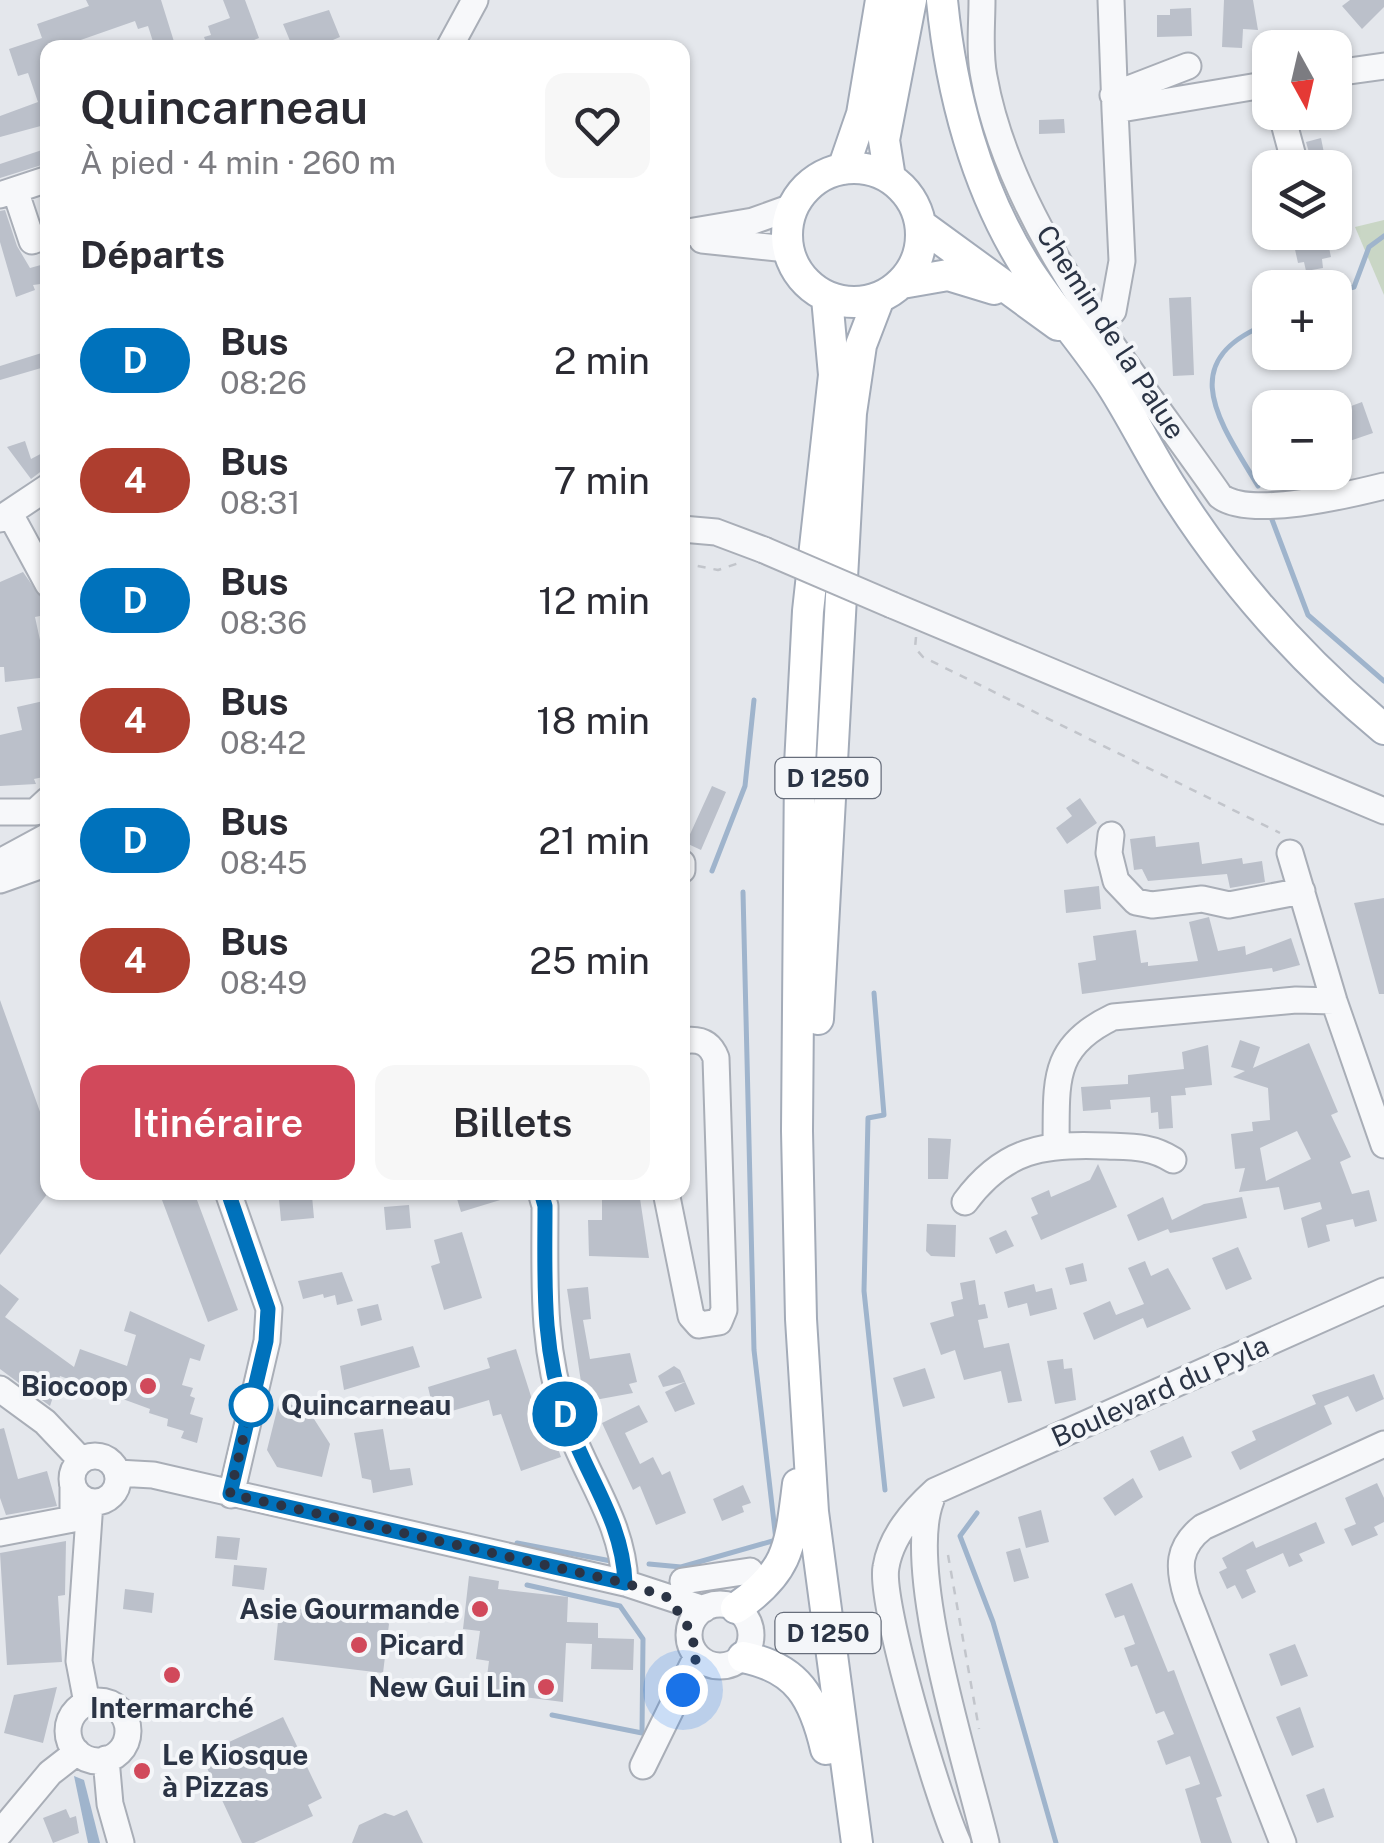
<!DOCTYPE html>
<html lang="fr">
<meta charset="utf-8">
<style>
body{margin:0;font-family:"Public Sans",sans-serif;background:#f7f7f7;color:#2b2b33;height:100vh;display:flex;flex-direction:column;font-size:38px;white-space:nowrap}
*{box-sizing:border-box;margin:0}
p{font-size:32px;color:#7c7c81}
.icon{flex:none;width:55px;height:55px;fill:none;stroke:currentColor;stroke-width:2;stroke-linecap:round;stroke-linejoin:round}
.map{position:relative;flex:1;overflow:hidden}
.sheet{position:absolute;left:40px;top:40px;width:650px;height:1160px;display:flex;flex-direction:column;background:#fff;border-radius:20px;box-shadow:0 2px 8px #0004}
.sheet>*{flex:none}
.badge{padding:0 20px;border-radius:32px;font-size:35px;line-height:65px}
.needle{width:65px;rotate:172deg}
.controls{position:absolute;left:1252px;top:30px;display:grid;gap:20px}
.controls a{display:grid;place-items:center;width:100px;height:100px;border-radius:20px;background:#fff;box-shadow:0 2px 8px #0004;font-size:50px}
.you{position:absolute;width:50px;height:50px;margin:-25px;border:8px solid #fff;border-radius:50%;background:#1a73e8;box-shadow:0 0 0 15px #1a73e833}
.map>.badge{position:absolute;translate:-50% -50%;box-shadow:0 0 0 5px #fff}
h2{padding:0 40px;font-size:38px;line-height:90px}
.round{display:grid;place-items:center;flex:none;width:105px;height:105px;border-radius:20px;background:#f7f7f7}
.overview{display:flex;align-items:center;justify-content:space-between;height:170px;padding:0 40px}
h1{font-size:48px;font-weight:600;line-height:75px}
.action{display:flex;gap:20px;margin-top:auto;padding:20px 40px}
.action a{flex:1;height:115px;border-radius:20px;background:#d1495b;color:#fff;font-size:40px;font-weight:600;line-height:115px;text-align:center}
.action a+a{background:#f7f7f7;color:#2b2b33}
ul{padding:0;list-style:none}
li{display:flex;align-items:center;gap:30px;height:120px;padding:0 40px}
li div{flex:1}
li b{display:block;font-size:38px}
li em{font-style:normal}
li .badge{min-width:110px;font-weight:700;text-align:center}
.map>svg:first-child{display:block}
</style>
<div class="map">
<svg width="1384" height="1843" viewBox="0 0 1384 1843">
<rect width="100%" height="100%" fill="#e4e7ec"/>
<!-- green -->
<path fill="#c9d6c5" d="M 1384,220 L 1384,295 L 1355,227 Z"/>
<!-- water -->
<path fill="#9fb4cc" d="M 74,1776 L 84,1780 L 100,1843 L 88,1843 Z"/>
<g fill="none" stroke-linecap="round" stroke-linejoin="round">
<!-- stream -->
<path stroke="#9fb4cc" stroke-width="5" d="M 1335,292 L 1354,287 L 1369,247 L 1384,236
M 1258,486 C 1220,422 1172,360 1270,323
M 1271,517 L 1308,615 L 1384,681
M 712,871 L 745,786 L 754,700
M 874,993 L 884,1115 L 868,1118 L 864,1291 L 885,1490
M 977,1513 L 960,1536 L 993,1622 L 1056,1843
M 517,1543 L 611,1561
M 649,1564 L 681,1567 L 776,1540 L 754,1350 L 743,892
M 527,1585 L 620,1606 L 643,1639 L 642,1733 L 552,1715"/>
</g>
<!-- building -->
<path fill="#bbc0ca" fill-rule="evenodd" d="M 86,0 L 161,0 L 176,48 L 155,48 L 148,26 L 138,29 L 135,21 L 75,42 L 76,48 L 48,48 L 48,124 L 0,137 L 0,116 L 38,102 L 28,73 L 18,76 L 9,49 L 42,38 L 37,24 L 89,6 Z
M 223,0 L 245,0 L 259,38 L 234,48 L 208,48 L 204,37 L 211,35 L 208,26 L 230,18 Z
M 1224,0 L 1253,0 L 1258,30 L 1243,29 L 1242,48 L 1222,47 Z
M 1350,0 L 1384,0 L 1384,7 L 1362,29 L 1342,6 Z
M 1191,8 L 1192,36 L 1157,37 L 1157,15 L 1170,15 L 1170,9 Z
M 329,10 L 340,37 L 314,48 L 293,48 L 283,24 Z
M 1064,119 L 1065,133 L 1039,134 L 1039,120 Z
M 1321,138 L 1326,163 L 1313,166 L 1306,142 Z
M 48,148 L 48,163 L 0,178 L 0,164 Z
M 5,210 L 17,246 L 30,268 L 48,263 L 48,283 L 33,285 L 35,290 L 16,297 L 0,242 L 0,211 Z
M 1327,238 L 1331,257 L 1322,259 L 1323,268 L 1306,271 L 1304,262 L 1298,263 L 1294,245 Z
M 1191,297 L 1194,375 L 1173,376 L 1169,298 Z
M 48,351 L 48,366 L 0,380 L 0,366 Z
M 1362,402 L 1373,433 L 1335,446 L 1335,412 Z
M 25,441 L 31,459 L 48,450 L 48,466 L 31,479 L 7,447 Z
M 23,572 L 42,599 L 45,615 L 35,617 L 48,677 L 5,682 L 4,667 L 0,667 L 0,582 Z
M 48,700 L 48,776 L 34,779 L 36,784 L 0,786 L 0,735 L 22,730 L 17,707 Z
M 712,786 L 726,792 L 701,850 L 686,843 Z
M 1080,798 L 1097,823 L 1067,844 L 1056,828 L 1072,816 L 1066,808 Z
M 1155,836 L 1156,847 L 1199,842 L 1202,864 L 1242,858 L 1243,864 L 1262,861 L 1265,882 L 1230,888 L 1227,874 L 1148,881 L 1142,869 L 1134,870 L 1130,839 Z
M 1099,886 L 1101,909 L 1066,913 L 1064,890 Z
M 1384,898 L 1384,994 L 1379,994 L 1354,903 Z
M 1209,917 L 1218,951 L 1245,946 L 1246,955 L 1291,938 L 1300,965 L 1273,972 L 1272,968 L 1082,994 L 1078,963 L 1096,960 L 1093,936 L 1136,930 L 1141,963 L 1148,962 L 1148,966 L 1198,961 L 1189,922 Z
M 0,1000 L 48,1134 L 48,1193 L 0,1255 Z
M 1240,1040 L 1260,1047 L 1253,1068 L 1309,1043 L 1338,1112 L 1331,1115 L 1351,1157 L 1340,1162 L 1352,1194 L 1369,1190 L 1377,1221 L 1355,1227 L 1353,1219 L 1326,1225 L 1330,1241 L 1308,1248 L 1301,1218 L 1322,1209 L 1320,1202 L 1284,1210 L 1279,1187 L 1239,1192 L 1245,1168 L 1235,1169 L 1231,1134 L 1253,1131 L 1252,1122 L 1270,1120 L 1268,1088 L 1233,1077 L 1245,1071 L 1231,1067 ZM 1297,1131 L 1311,1159 L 1266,1181 L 1260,1148 Z
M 1208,1045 L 1212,1085 L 1185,1088 L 1186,1095 L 1171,1096 L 1173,1128 L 1159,1129 L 1158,1112 L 1151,1113 L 1150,1097 L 1110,1100 L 1111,1109 L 1083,1111 L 1081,1087 L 1128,1084 L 1128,1075 L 1184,1069 L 1182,1052 Z
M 928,1138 L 951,1139 L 948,1179 L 928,1179 Z
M 1098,1164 L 1117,1207 L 1041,1240 L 1031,1217 L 1038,1214 L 1031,1198 L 1049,1190 L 1051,1197 L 1090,1180 Z
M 159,1192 L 194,1192 L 238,1310 L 208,1322 Z
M 455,1192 L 513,1192 L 513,1196 L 461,1212 Z
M 602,1192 L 639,1192 L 649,1258 L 589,1256 L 588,1220 L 602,1220 Z
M 312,1196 L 314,1218 L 281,1221 L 279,1199 Z
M 1163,1197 L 1172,1220 L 1204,1204 L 1242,1197 L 1247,1218 L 1170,1233 L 1168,1229 L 1138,1241 L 1127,1215 Z
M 409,1205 L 411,1228 L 386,1230 L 384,1207 Z
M 927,1224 L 956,1225 L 955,1257 L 931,1256 L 926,1251 Z
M 1006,1230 L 1014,1246 L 996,1254 L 989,1238 Z
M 462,1232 L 482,1298 L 444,1310 L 431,1266 L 440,1263 L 434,1240 Z
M 1238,1247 L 1252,1279 L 1226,1290 L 1212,1258 Z
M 1145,1261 L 1151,1276 L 1168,1268 L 1191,1309 L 1147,1328 L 1143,1318 L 1094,1340 L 1083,1313 L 1110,1301 L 1116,1315 L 1144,1304 L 1128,1268 Z
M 1083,1263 L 1087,1281 L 1070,1285 L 1065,1268 Z
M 342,1272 L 353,1301 L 337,1305 L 335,1295 L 324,1298 L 323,1294 L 303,1299 L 298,1281 Z
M 975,1280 L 979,1305 L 985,1304 L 988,1318 L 978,1320 L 984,1348 L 1009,1343 L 1022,1401 L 1008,1403 L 1001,1371 L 964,1380 L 955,1350 L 941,1355 L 930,1323 L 954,1316 L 951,1302 L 963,1299 L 960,1283 Z
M 0,1284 L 19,1299 L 5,1317 L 74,1367 L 80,1349 L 127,1366 L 136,1335 L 124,1331 L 130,1311 L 205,1345 L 200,1361 L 190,1358 L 182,1385 L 193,1388 L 190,1396 L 195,1398 L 190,1414 L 203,1418 L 197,1443 L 181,1438 L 184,1431 L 167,1426 L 168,1419 L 149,1413 L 150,1409 L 60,1376 L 50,1406 L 0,1369 Z
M 1034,1284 L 1036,1292 L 1052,1288 L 1057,1309 L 1030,1316 L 1027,1303 L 1008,1308 L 1004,1292 Z
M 588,1287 L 591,1319 L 583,1320 L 590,1359 L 630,1353 L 637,1382 L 629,1384 L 633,1393 L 584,1402 L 567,1289 Z
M 378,1304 L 382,1320 L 361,1326 L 357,1309 Z
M 413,1346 L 420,1367 L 344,1390 L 340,1366 Z
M 516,1349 L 536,1412 L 544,1409 L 561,1457 L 521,1471 L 501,1414 L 493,1416 L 489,1400 L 435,1416 L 428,1387 L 490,1368 L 487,1358 Z
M 1063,1359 L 1064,1369 L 1072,1368 L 1076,1400 L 1055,1404 L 1047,1361 Z
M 674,1366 L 680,1370 L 695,1404 L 675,1412 L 665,1392 L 685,1382 L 663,1387 L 658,1376 Z
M 925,1368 L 935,1398 L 903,1407 L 893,1378 Z
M 1374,1374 L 1384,1399 L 1356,1412 L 1348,1396 L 1324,1406 L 1332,1424 L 1240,1470 L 1231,1452 L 1256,1440 L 1252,1431 L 1316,1404 L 1312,1395 Z
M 279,1402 L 307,1408 L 330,1444 L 322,1477 L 277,1467 L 267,1450 Z
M 639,1405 L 648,1422 L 625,1433 L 640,1464 L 653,1457 L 662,1475 L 670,1471 L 686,1513 L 656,1525 L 640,1486 L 633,1490 L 602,1423 Z
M 4,1428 L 18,1479 L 47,1471 L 57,1506 L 6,1515 L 0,1498 L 0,1429 Z
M 383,1429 L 390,1470 L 410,1468 L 413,1485 L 373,1493 L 371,1480 L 362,1478 L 354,1433 Z
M 1183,1436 L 1192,1457 L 1159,1471 L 1150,1451 Z
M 1133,1478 L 1143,1497 L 1115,1516 L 1103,1498 Z
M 1377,1483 L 1384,1498 L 1384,1522 L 1374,1527 L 1378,1535 L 1352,1546 L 1344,1529 L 1356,1524 L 1345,1498 Z
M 743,1485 L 751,1503 L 742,1506 L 744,1512 L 722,1521 L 713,1499 Z
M 1041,1510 L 1049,1542 L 1026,1548 L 1018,1517 Z
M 1316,1522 L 1325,1543 L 1299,1554 L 1303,1561 L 1289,1567 L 1283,1553 L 1246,1570 L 1256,1592 L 1242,1599 L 1235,1585 L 1227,1589 L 1219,1572 L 1227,1568 L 1222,1558 L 1253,1541 L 1256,1548 Z
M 217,1536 L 240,1538 L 237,1560 L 215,1558 Z
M 66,1541 L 65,1595 L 58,1596 L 62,1662 L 7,1665 L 0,1553 Z
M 1020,1548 L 1029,1578 L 1014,1582 L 1006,1552 Z
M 234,1565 L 267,1568 L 264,1590 L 232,1586 Z
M 469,1576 L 499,1581 L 498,1589 L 568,1597 L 567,1622 L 598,1623 L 598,1638 L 634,1639 L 633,1670 L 591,1669 L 592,1644 L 566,1643 L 563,1702 L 485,1692 L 489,1661 L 476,1659 L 480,1631 L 463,1629 Z
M 1132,1583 L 1168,1672 L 1174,1670 L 1181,1689 L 1222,1796 L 1216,1798 L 1232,1843 L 1201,1843 L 1185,1789 L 1200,1784 L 1190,1756 L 1166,1765 L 1157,1741 L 1174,1734 L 1164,1711 L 1156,1714 L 1137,1665 L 1131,1667 L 1124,1648 L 1135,1644 L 1124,1615 L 1115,1618 L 1105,1594 Z
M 125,1589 L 154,1593 L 152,1613 L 123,1609 Z
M 284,1607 L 323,1612 L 327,1617 L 385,1619 L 389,1624 L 383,1673 L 274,1660 L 279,1612 Z
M 1295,1644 L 1308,1676 L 1281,1686 L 1269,1654 Z
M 57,1687 L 43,1743 L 4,1733 L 14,1695 Z
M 1300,1707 L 1314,1747 L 1292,1756 L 1276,1717 Z
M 283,1717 L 322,1798 L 308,1805 L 313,1816 L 254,1843 L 242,1843 L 201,1755 Z
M 1324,1788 L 1334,1817 L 1317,1823 L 1306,1795 Z
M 66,1809 L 70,1818 L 76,1816 L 79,1833 L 53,1843 L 43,1818 Z
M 407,1810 L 423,1843 L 352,1843 L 359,1825 L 385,1813 L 394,1816 Z"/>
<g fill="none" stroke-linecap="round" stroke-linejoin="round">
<defs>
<path id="minor" d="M 982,0 C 982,25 979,53 984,77 C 1011,228 1134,372 1220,496 C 1249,519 1348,495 1384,486
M 1111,0 L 1115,110
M 449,48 L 475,0
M 1335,73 L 1384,66
M 1113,95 L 1188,66
M 1281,112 L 1296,168
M 15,190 L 32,241 L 48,235
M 0,195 L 48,179
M 682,233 L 753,221 L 792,207
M 702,240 L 787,249
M 1099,322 L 1113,311 L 1122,261 L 1115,110 L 1270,84
M 10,514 L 48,584
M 0,519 L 48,487
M 682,529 L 716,532 L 764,550
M 892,605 L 1384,811
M 0,812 L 35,812 L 48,800
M 1111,835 L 1109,853 L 1116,881 L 1136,902 L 1152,905 L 1202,899 L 1229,905 L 1302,891
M 1290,853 L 1334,1001 L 1384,1145
M 0,862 L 48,836
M 682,863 L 682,870
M 0,880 L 48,863
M 1056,1144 C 1057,1083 1050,1047 1113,1017 L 1296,1000 L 1334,1001
M 228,1192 L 269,1309 L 267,1341 L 231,1495
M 541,1192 L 545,1206 C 545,1281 541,1346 566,1419 C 585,1476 623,1521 625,1583
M 666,1192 L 691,1316 L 699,1325 L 719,1322 L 724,1310 L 716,1058 C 710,1042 700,1038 682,1041
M 965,1202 C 1004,1149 1044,1143 1107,1146 C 1133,1147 1151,1146 1173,1160
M 0,1389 L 45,1422 L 81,1460
M72 1479a23 23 0 1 1 46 0a23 23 0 1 1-46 0Z
M 117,1473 L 153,1475 L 625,1583 L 704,1609
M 931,1500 C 904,1570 967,1764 986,1843
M 0,1533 L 73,1519 L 73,1488
M 683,1581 L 750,1571
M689 1635a31 31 0 1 1 62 0a31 31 0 1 1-62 0Z
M68 1731a30 30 0 1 1 60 0a30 30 0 1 1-60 0Z
M 87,1703 L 79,1661 L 90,1502
M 106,1759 L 110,1804 L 121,1843
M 643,1766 L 697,1656
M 0,1833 L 50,1773 L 77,1752
M 958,1843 C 940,1805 879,1603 886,1567 C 891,1536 913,1511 935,1491 L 1384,1291
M 1283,1843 L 1187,1597 C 1178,1568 1177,1547 1203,1527 L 1384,1444"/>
<path id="major" d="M 942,0 C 951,92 976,188 1026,267 C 1052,308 1085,344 1111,384 C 1133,418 1151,456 1173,490 C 1230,580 1302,661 1384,729
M787 235a67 67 0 1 1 134 0a67 67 0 1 1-134 0Z
M 843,169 L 862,114 L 881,0
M 890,178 L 884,140 L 911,0
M 921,225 L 1058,325
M 902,283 L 948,275 L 994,289
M 827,298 L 834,375 L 808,611 L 800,765 L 797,1131 L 801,1319 L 813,1512 L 857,1843
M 818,1019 L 851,413 L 861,345 L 879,298
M 736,1608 C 790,1571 790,1546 798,1484
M 743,1657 C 798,1668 814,1698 826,1749"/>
</defs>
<!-- minor casing -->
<use href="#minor" stroke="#a9aeb7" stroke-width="29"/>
<!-- major casing -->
<use href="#major" stroke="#a3abb8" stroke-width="34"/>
<!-- path -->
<path stroke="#c2c5cb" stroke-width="2.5" stroke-dasharray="8 8" stroke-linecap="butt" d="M 682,563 L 718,570 L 739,563
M 916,637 L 915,648 L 923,657 L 1280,833
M 948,1555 L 979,1729"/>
<!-- minor -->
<use href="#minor" stroke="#f7f8fa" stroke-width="25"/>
<!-- major -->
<use href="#major" stroke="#fff" stroke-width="30"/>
<defs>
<path id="minor-bridge" d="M 764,550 L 892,605"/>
</defs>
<!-- minor-bridge casing -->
<use href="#minor-bridge" stroke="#a9aeb7" stroke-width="29" stroke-linecap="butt"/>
<!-- minor-bridge -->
<use href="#minor-bridge" stroke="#f7f8fa" stroke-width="25"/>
</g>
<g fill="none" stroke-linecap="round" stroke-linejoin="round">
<defs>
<path id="line" d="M 228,1192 L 268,1309 L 266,1341 L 230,1494 L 625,1583 C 623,1521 586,1476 566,1418 C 541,1346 545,1281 545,1206 L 541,1192"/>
</defs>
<!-- line casing -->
<use href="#line" stroke="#fff" stroke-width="22"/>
<!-- line -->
<use href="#line" stroke="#0072bc" stroke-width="15"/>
<!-- walk -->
<path stroke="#2b3445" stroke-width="10" stroke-dasharray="0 18" d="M 251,1405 L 230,1494 L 625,1583 L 669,1598 L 690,1630 L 697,1656 L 683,1690"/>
</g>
<!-- markers -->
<g fill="#d1495b" stroke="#f4f6f9" stroke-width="4">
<circle cx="148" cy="1386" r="10"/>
<circle cx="480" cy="1609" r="10"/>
<circle cx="359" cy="1645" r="10"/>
<circle cx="172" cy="1675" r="10"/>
<circle cx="546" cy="1687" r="10"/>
<circle cx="142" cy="1771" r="10"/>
</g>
<circle fill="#fff" stroke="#0072bc" stroke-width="5" cx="251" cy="1405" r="20"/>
<g text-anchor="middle" stroke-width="8" stroke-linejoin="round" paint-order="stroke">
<!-- shield labels -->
<g fill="#f4f6f9" stroke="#676e7b" stroke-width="2.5">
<rect x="775.5" y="758" width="105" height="40" rx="8"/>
<rect x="775.5" y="1613" width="105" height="40" rx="8"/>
</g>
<g font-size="25" font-weight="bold" fill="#2b3445">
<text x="828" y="787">D 1250</text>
<text x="828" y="1642">D 1250</text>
</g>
<!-- street labels -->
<g font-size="28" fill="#2b3445" stroke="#f4f6f9">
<text transform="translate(1111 332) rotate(57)" y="10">Chemin de la Palue</text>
<text transform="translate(1160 1391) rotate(-24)" y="10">Boulevard du Pyla</text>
</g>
<!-- poi labels -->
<g font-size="28" font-weight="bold" fill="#2b3445" stroke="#f4f6f9" text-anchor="end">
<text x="128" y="1396">Biocoop</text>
<text x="460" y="1619">Asie Gourmande</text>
<text x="379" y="1655" text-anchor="start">Picard</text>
<text x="526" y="1697">New Gui Lin</text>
<text x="172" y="1718" text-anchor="middle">Intermarché</text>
<text x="162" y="1765" text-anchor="start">Le Kiosque<tspan x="162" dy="32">à Pizzas</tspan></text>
</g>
<!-- stop labels -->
<g font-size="28" font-weight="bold" fill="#2b3445" stroke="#f4f6f9" text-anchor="start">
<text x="281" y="1415">Quincarneau</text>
</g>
</g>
</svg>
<div class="controls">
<a><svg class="needle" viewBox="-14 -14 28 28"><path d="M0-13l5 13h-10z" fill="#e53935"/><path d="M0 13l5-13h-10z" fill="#7c7c81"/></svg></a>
<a><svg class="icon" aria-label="layers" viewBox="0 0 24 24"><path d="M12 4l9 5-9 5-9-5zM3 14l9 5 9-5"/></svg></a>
<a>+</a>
<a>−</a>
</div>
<div class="you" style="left:683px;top:1690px"></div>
<b class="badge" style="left:565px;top:1414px;background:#0072bc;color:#fff">D</b>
<section class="sheet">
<div class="overview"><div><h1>Quincarneau</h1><p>À pied · 4 min · 260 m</p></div><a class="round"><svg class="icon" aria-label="heart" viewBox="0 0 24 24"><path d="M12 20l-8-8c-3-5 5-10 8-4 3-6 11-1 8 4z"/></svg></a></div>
<h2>Départs</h2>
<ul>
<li><span class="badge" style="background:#0072bc;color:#fff">D</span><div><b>Bus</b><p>08:26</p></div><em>2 min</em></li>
<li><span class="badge" style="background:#ae3e2f;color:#fff">4</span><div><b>Bus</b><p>08:31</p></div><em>7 min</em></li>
<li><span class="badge" style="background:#0072bc;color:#fff">D</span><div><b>Bus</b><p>08:36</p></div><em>12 min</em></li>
<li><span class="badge" style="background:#ae3e2f;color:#fff">4</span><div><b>Bus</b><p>08:42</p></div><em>18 min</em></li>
<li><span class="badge" style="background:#0072bc;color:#fff">D</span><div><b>Bus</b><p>08:45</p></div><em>21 min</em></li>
<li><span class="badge" style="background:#ae3e2f;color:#fff">4</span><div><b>Bus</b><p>08:49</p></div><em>25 min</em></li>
</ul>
<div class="action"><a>Itinéraire</a><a>Billets</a></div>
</section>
</div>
